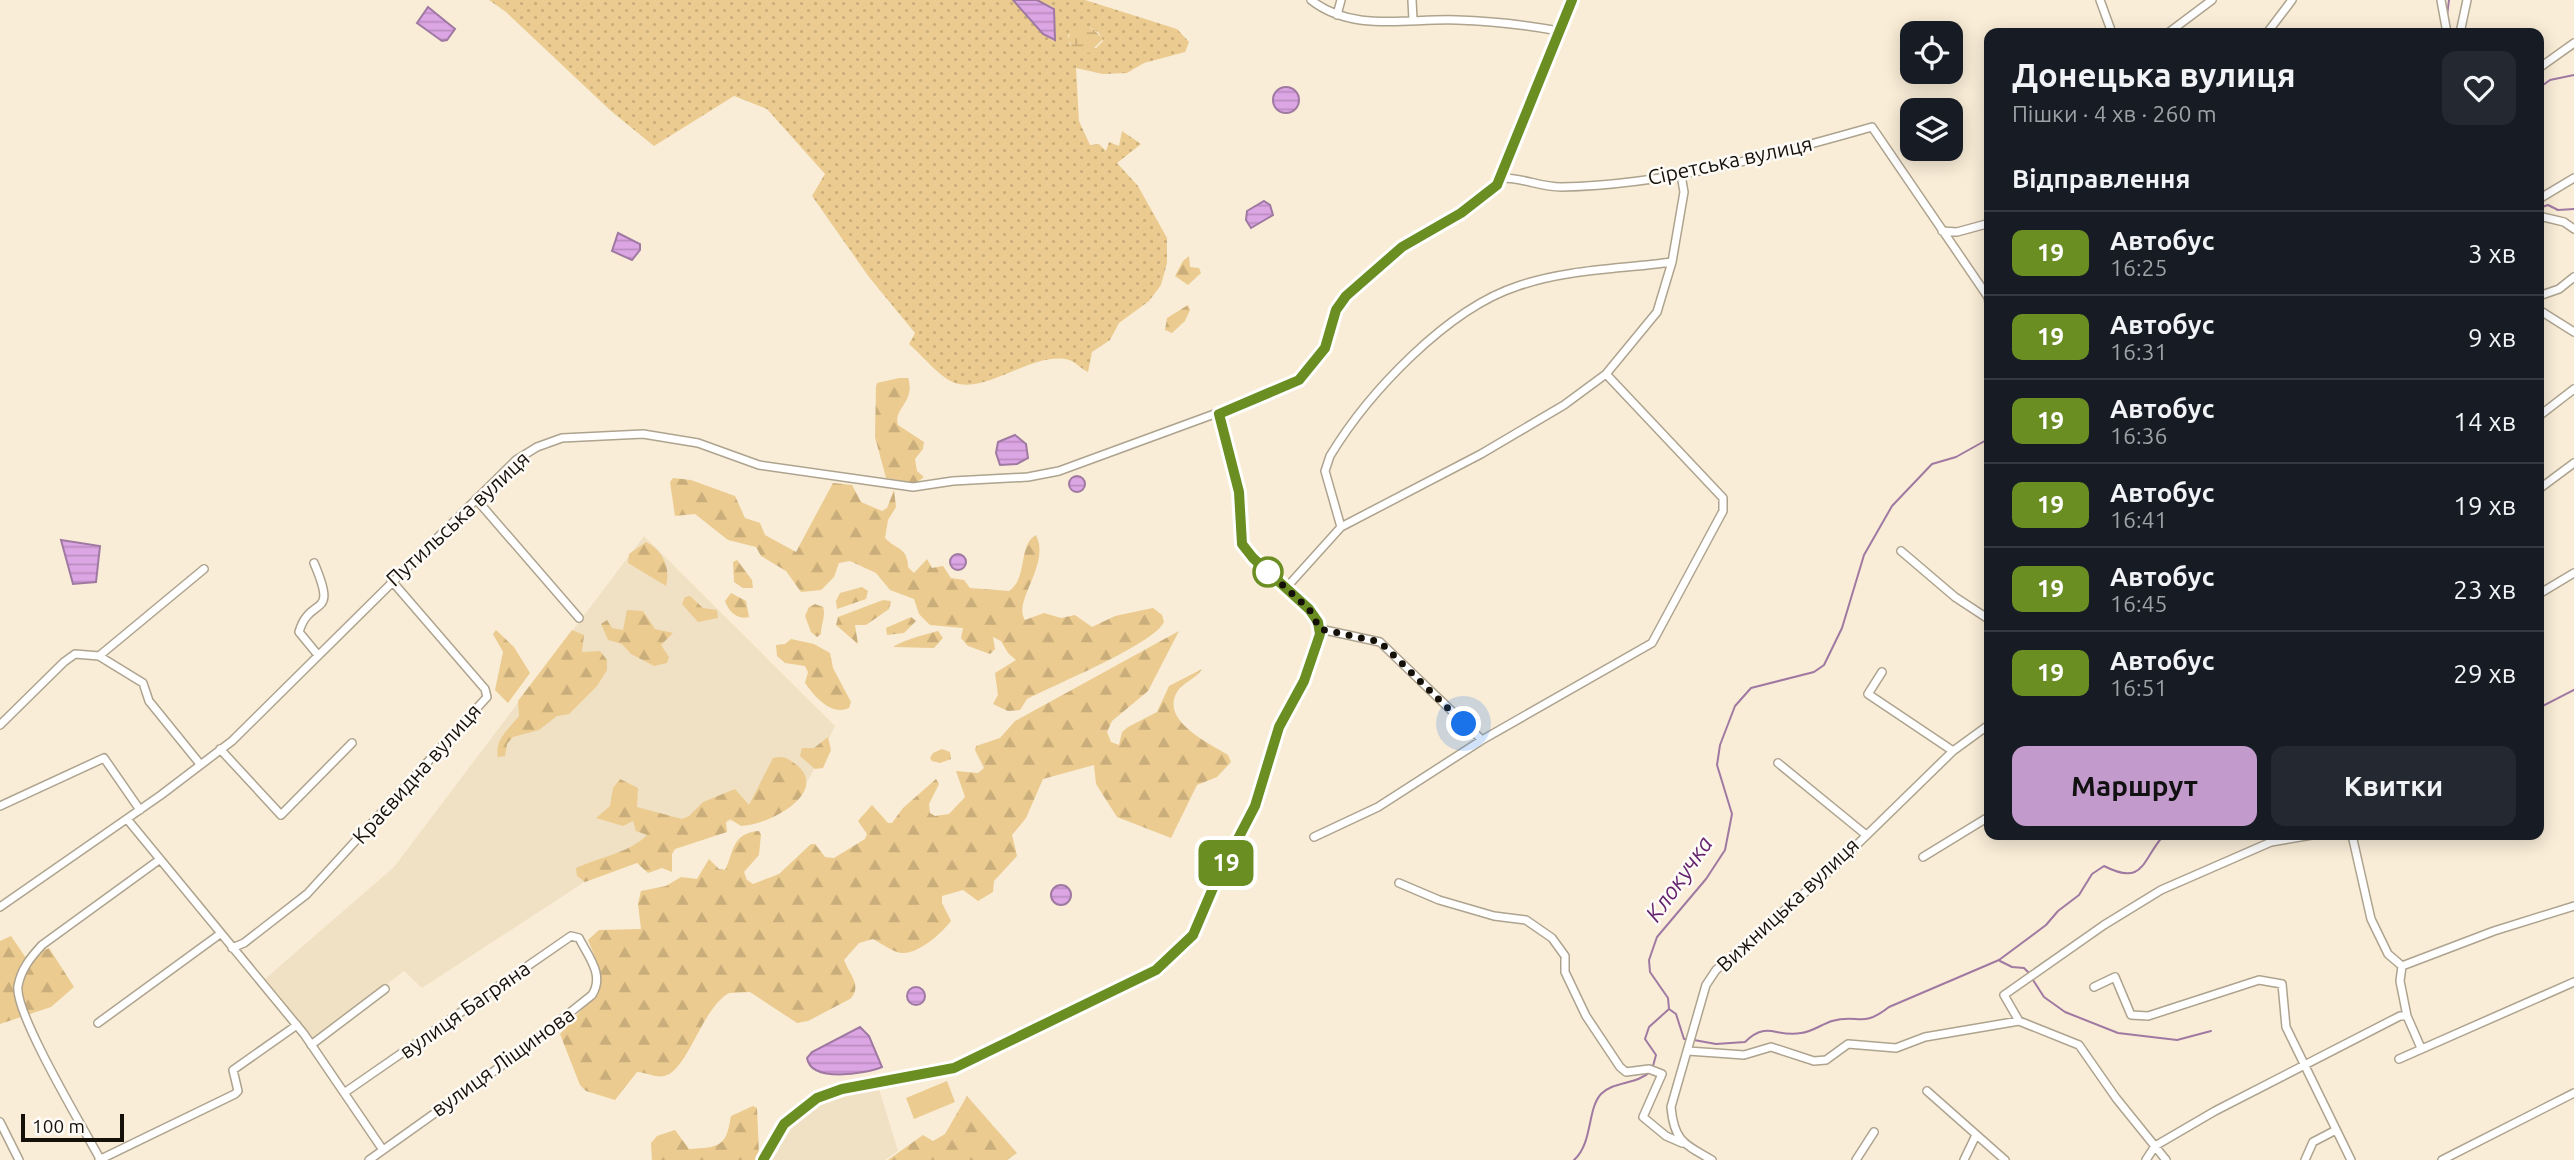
<!DOCTYPE html>
<html lang="uk">
<meta charset="utf-8">
<style>
body{margin:0;font-family:Ubuntu,sans-serif;background:#242831;color:#f1f3f6;height:100vh;display:flex;flex-direction:column;font-size:26px;white-space:nowrap}
*{box-sizing:border-box;margin:0}
p{font-size:23px;color:#9ea1a6}
.icon{flex:none;width:38px;height:38px;fill:none;stroke:currentColor;stroke-width:2;stroke-linecap:round;stroke-linejoin:round}
.map{position:relative;flex:1;overflow:hidden}
.sheet{position:absolute;left:1984px;top:28px;width:560px;height:812px;display:flex;flex-direction:column;background:#171b24;border-radius:14px;box-shadow:0 4px 18px #0003}
.sheet>*{flex:none}
.badge{padding:0 14px;border-radius:10px;font-size:24px;line-height:46px}
.controls{position:absolute;left:1900px;top:21px;display:grid;gap:14px}
.controls a{display:grid;place-items:center;width:63px;height:63px;border-radius:14px;background:#171b24;box-shadow:0 4px 18px #0003;font-size:35px}
.scale{position:absolute;left:21px;bottom:18px;width:103px;box-sizing:border-box;padding-left:7px;border:4px solid #151109;border-top:0;font-size:19px;line-height:24px;white-space:nowrap;color:#151109;-webkit-text-stroke:5px #fefbf7;paint-order:stroke}
.you{position:absolute;width:35px;height:35px;margin:-18px;border:5px solid #fff;border-radius:50%;background:#1a73e8;box-shadow:0 0 0 10px #1a73e833}
.map>.badge{position:absolute;translate:-50% -50%;box-shadow:0 0 0 4px #fff}
h2{padding:0 28px;font-size:26px;line-height:63px}
.round{display:grid;place-items:center;flex:none;width:74px;height:74px;border-radius:14px;background:#242831}
.overview{display:flex;align-items:center;justify-content:space-between;height:119px;padding:0 28px}
h1{font-size:33px;font-weight:600;line-height:52px}
.primary-button{display:flex;gap:14px;margin-top:auto;padding:14px 28px}
.primary-button a{flex:1;height:80px;border-radius:14px;background:#c29acb;color:#111;font-size:28px;font-weight:600;line-height:80px;text-align:center}
.primary-button a+a{background:#242831;color:#f1f3f6}
ul{padding:0;list-style:none}
li{display:flex;align-items:center;gap:21px;height:84px;padding:0 28px;border-top:2px solid #363941}
li div{flex:1}
li b{display:block;font-size:26px}
li em{font-style:normal}
li .badge{min-width:77px;font-weight:700;text-align:center}
.map>svg:first-child{display:block}
</style>
<div class="map">
<svg width="2574" height="1160" viewBox="0 0 2574 1160">
<defs>
<pattern id="grass-dots" width="8" height="8" patternUnits="userSpaceOnUse" patternTransform="scale(1.75)"><rect width="8" height="8" fill="#ebcb8f"/><path d="M2 2h.1M6 6h.1" fill="none" stroke="#c9ad7a" stroke-width="1.8" stroke-linecap="round"/></pattern>
<pattern id="forest-firs" width="22" height="20" patternUnits="userSpaceOnUse" patternTransform="scale(1.75)"><rect width="22" height="20" fill="#ebcb8f"/><path d="M5 1l3.5 6h-7zM16 11l3.5 6h-7z" fill="#c9ad7a"/></pattern>
<pattern id="wetland-marsh" width="20" height="14" patternUnits="userSpaceOnUse" patternTransform="scale(1.75)"><rect width="20" height="14" fill="#ebcb8f"/><path d="M1 5h8M5 5V1M11 12h8M15 12V8" fill="none" stroke="#c9ad7a"/></pattern>
<pattern id="water-rules" width="6" height="5" patternUnits="userSpaceOnUse" patternTransform="scale(1.75)"><rect width="6" height="5" fill="#dca5e4"/><path d="M0 2.5h6" fill="none" stroke="#bc8dc2"/></pattern>
</defs>
<rect width="100%" height="100%" fill="#f9edd7"/>
<!-- built -->
<path fill="#f1e1c4" d="M 644,536 L 835,726 L 810,777 L 798,796 L 706,830 L 603,863 L 586,881 L 422,988 L 404,971 L 312,1042 L 265,979 L 394,867 Z
M 879,1089 L 898,1151 L 885,1160 L 768,1160 L 790,1126 L 817,1105 L 848,1094 Z"/>
<!-- grass -->
<path fill="url(#grass-dots)" fill-rule="evenodd" d="M 489,0 L 1013,0 L 1043,34 L 1053,41 L 1053,7 L 1037,0 L 1085,0 L 1177,29 L 1189,42 L 1185,52 L 1144,63 L 1127,73 L 1103,74 L 1076,68 L 1079,121 L 1090,145 L 1099,144 L 1106,151 L 1109,142 L 1119,146 L 1122,131 L 1141,144 L 1117,163 L 1138,186 L 1167,238 L 1167,263 L 1161,285 L 1149,301 L 1119,323 L 1110,340 L 1092,352 L 1088,372 C 1080,369 1075,360 1065,359 C 1029,354 988,393 955,383 C 940,378 922,355 909,344 L 915,333 L 869,277 L 812,196 L 825,174 L 767,109 L 734,96 L 654,146 L 611,111 L 506,12 ZM 1091,28 L 1099,33 L 1103,41 L 1096,48 L 1070,45 L 1068,35 Z"/>
<!-- forest -->
<path fill="url(#forest-firs)" d="M 1189,256 L 1190,267 L 1199,268 L 1201,273 L 1188,285 L 1175,276 L 1183,261 Z
M 1188,305 L 1190,310 L 1185,321 L 1172,333 L 1165,330 L 1167,318 Z
M 899,378 L 908,378 C 916,402 893,408 898,425 L 924,442 L 923,449 L 915,459 L 917,471 L 924,477 L 916,483 L 886,478 L 875,437 L 876,387 L 877,383 Z
M 673,478 L 691,480 L 735,496 L 745,518 L 760,523 L 765,535 L 796,552 L 833,483 L 852,485 L 861,502 L 882,511 L 887,508 L 894,490 L 896,507 L 888,520 L 885,538 C 896,550 908,547 908,567 L 914,573 L 927,559 L 932,568 L 943,566 L 951,578 L 964,580 L 970,588 L 1009,591 C 1028,579 1018,544 1036,535 C 1051,564 1012,602 1025,620 L 1044,613 L 1061,618 L 1075,615 L 1092,627 L 1115,616 L 1153,608 L 1162,615 L 1164,622 C 1154,644 1054,685 1027,699 L 1020,710 L 1008,711 L 993,704 L 998,695 L 995,673 L 1016,660 L 1008,653 L 1001,641 L 993,637 L 995,649 L 990,654 L 968,646 L 961,638 L 963,628 L 930,625 L 919,614 L 914,599 L 890,590 L 876,573 L 850,561 L 839,563 L 834,577 L 821,590 L 801,592 L 786,571 L 761,556 L 756,547 L 728,540 L 695,514 L 675,516 L 670,482 Z
M 646,542 C 663,550 671,569 666,586 L 628,563 L 629,554 Z
M 737,560 L 752,580 L 753,588 L 743,588 L 734,582 L 733,562 Z
M 862,587 L 868,591 L 866,599 L 837,609 L 836,601 L 840,593 Z
M 731,593 L 746,601 L 749,617 C 737,620 729,612 725,601 Z
M 690,596 L 703,608 L 717,610 L 718,618 L 698,622 L 682,604 L 685,597 Z
M 883,600 L 891,601 L 889,609 L 866,625 L 855,625 L 858,644 L 836,625 L 838,617 Z
M 815,604 L 823,607 C 826,616 821,624 821,634 L 817,637 L 811,632 L 805,616 L 809,607 Z
M 627,610 L 643,611 L 655,629 L 673,633 L 661,645 L 669,657 L 667,663 L 654,666 L 631,654 L 622,644 L 608,640 L 601,624 L 607,620 L 612,628 L 623,630 Z
M 911,617 L 916,621 L 904,633 L 887,635 L 886,628 Z
M 496,630 L 514,647 L 530,673 L 508,703 L 495,690 L 503,652 L 493,634 Z
M 572,630 L 584,635 L 582,652 L 600,651 L 607,660 L 607,670 L 597,686 L 569,714 L 557,716 L 539,730 L 513,737 L 507,744 L 505,756 L 498,757 C 494,739 510,728 519,716 L 518,701 Z
M 938,631 L 943,638 L 934,648 L 893,647 C 903,640 927,634 938,631 Z
M 1179,631 L 1148,691 L 1112,721 L 1107,732 L 1111,742 L 1119,745 L 1122,732 L 1128,727 L 1157,712 L 1169,686 L 1202,669 C 1196,679 1183,682 1177,692 C 1160,721 1209,743 1228,755 L 1231,762 L 1217,777 L 1197,785 L 1171,838 L 1117,817 L 1096,784 L 1094,765 L 1043,779 L 1026,818 L 1012,835 L 1017,856 L 994,881 L 993,892 L 978,901 L 963,890 L 942,896 L 942,903 L 951,921 C 942,933 920,952 905,953 C 894,954 883,944 873,939 L 859,943 L 844,960 C 849,974 863,986 850,999 L 808,1021 L 797,1023 L 750,992 L 729,993 C 701,1009 688,1071 664,1076 C 655,1078 646,1072 637,1072 L 615,1100 L 586,1091 L 580,1085 L 560,1034 L 598,991 L 599,967 L 588,940 L 599,930 L 641,929 L 638,904 L 641,891 L 666,886 L 681,877 L 697,879 L 709,859 L 719,869 L 725,870 C 734,853 731,833 759,831 L 761,835 L 759,855 L 744,872 L 747,880 L 753,884 L 779,874 L 811,844 L 815,844 L 825,857 L 834,858 L 865,839 L 867,834 L 858,821 L 872,805 L 888,823 L 892,823 L 903,808 L 936,779 L 939,784 L 929,804 L 930,813 L 935,816 L 949,814 L 965,797 L 956,771 L 978,773 L 984,768 L 975,750 L 976,746 L 1000,738 L 1015,721 Z
M 791,639 L 814,644 L 830,653 L 833,668 L 851,702 L 849,708 C 831,716 815,697 805,683 L 808,672 L 805,666 L 785,663 L 777,656 L 776,645 L 785,644 Z
M 828,737 L 831,750 L 823,768 L 815,769 L 800,756 L 802,748 L 814,748 Z
M 942,749 L 950,752 L 951,759 L 940,763 L 932,761 L 930,758 L 933,753 Z
M 773,758 C 784,755 789,759 798,766 C 829,794 766,826 741,826 L 730,819 L 726,822 L 727,832 L 675,849 L 672,854 L 672,872 L 662,868 L 648,873 L 637,863 L 585,882 L 577,876 L 576,868 C 600,857 629,853 647,835 L 636,831 L 633,821 L 623,826 L 596,818 L 610,806 L 613,788 L 620,779 L 638,788 L 637,807 L 682,819 L 689,816 L 703,802 L 735,789 L 749,805 Z
M 11,936 L 26,958 L 49,948 L 74,987 L 51,1007 L 0,1024 L 0,941 Z
M 967,1096 L 1017,1153 L 1007,1160 L 888,1160 L 923,1135 L 933,1141 L 945,1134 Z
M 753,1106 L 757,1108 L 759,1154 L 756,1160 L 652,1160 L 651,1143 L 657,1136 L 675,1130 L 689,1149 C 719,1147 726,1148 731,1116 Z"/>
<!-- wetland -->
<path fill="url(#wetland-marsh)" d="M 1085,26 L 1094,30 L 1103,39 L 1089,53 L 1074,50 L 1068,39 L 1072,30 Z"/>
<!-- garden -->
<path fill="#ebcb8f" d="M 947,1081 L 955,1102 L 914,1119 L 906,1098 Z"/>
<!-- water -->
<path fill="url(#water-rules)" stroke="#a079a2" stroke-width="2" d="M 1013,0 L 1037,0 L 1054,9 L 1055,40 L 1043,34 Z
M 428,7 L 455,29 L 447,40 L 442,41 L 417,23 Z
M1273 100a13 13 0 1 1 26 0a13 13 0 1 1-26 0Z
M 1264,201 L 1270,205 L 1273,215 L 1251,228 L 1246,220 L 1247,211 Z
M 618,233 L 640,244 L 640,250 L 632,260 L 612,251 Z
M 1015,435 L 1026,444 L 1028,458 L 1017,464 L 1000,465 L 996,453 L 998,442 Z
M1069 484a8 8 0 1 1 16 0a8 8 0 1 1-16 0Z
M 61,540 L 100,546 L 96,582 L 73,584 Z
M950 562a8 8 0 1 1 16 0a8 8 0 1 1-16 0Z
M1051 895a10 10 0 1 1 20 0a10 10 0 1 1-20 0Z
M907 996a9 9 0 1 1 18 0a9 9 0 1 1-18 0Z
M 860,1027 L 869,1036 L 882,1067 C 865,1074 811,1083 807,1058 L 812,1052 Z"/>
<g fill="none" stroke-linecap="round" stroke-linejoin="round">
<!-- stream -->
<path stroke="#a079a2" stroke-width="2" d="M 2447,16 L 2449,0
M 2539,88 L 2550,80 L 2574,75
M 2539,208 L 2548,205 L 2558,210 L 2574,209
M 2539,708 L 2574,690
M 2000,961 L 2012,967 L 2024,968 L 2029,973
M 2033,980 L 2044,997 L 2065,1012 L 2118,1033 L 2177,1040 L 2211,1031
M 1669,1009 L 1676,1014 L 1684,1039 L 1688,1039
M 1694,1040 L 1716,1044 L 1745,1042 C 1767,1020 1776,1038 1801,1033 C 1812,1032 1822,1024 1832,1021 C 1859,1013 1861,1029 1889,1007 L 1999,960 L 2046,925 L 2058,911 L 2079,895 L 2092,874 L 2104,866 C 2145,887 2142,859 2164,835
M 1653,1066 L 1656,1055 L 1645,1039 L 1649,1027 L 1669,1009 L 1668,998 L 1650,972 L 1649,960 L 1657,937 L 1706,879 L 1725,850 L 1732,814 L 1717,765 L 1720,745 L 1735,706 L 1751,688 L 1814,672 L 1824,665 L 1842,628 L 1864,555 L 1892,506 L 1932,464 L 1956,457 L 1990,438
M 1574,1160 C 1593,1143 1587,1109 1601,1094 C 1613,1081 1637,1085 1651,1071"/>
<defs>
<path id="minor" d="M 1311,0 C 1353,33 1408,18 1457,20 C 1490,21 1526,25 1559,31
M 1412,0 L 1413,20
M 2100,0 L 2112,33
M 2441,0 L 2447,33
M 1337,15 L 1341,0
M 2168,33 L 2212,0
M 2267,33 L 2292,0
M 2460,33 L 2467,0
M 2539,68 L 2574,43
M 1503,178 C 1523,178 1541,187 1561,187 C 1667,185 1770,156 1872,127 L 1988,297 L 1990,307
M 2539,199 L 2574,178
M 2539,216 L 2564,222 L 2574,229
M 1942,231 L 1957,232 L 1990,223
M 2539,296 L 2559,289 L 2574,277
M 2539,310 L 2574,332
M 2539,416 L 2574,389
M 2539,489 L 2574,463
M 476,499 L 579,618
M 1341,527 L 1325,471 L 1330,456 C 1368,393 1447,309 1518,286 C 1567,269 1622,269 1672,262
M 1901,551 L 1955,597 L 1990,620
M 314,563 C 339,621 310,594 299,632 L 318,655
M 1286,588 L 1341,527 L 1481,454 L 1564,405 L 1606,374 L 1657,312 L 1672,262 L 1684,192 L 1681,175
M 2539,594 L 2574,573
M 1320,629 L 1380,642 L 1482,740
M 99,656 L 143,683 L 149,701 L 200,764
M 1882,672 L 1868,694 L 1953,751
M 0,725 L 64,662 L 75,654 L 99,656 L 204,569
M 220,749 L 281,815 L 352,743
M 1778,763 L 1865,834
M 0,806 L 104,758 L 140,810
M 127,819 L 304,1034 L 383,1150
M 2352,835 L 2371,919 L 2388,954 L 2402,966
M 1314,837 L 1378,807 L 1482,740 L 1652,643 L 1723,511 L 1723,498 L 1606,374
M 1923,857 L 1990,816
M 1399,883 L 1439,900 L 1494,916 L 1526,920 L 1552,938 L 1565,956 L 1565,972 L 1586,1016 L 1620,1067 L 1626,1072 L 1649,1069 L 1662,1074 L 1643,1117 L 1666,1136 L 1682,1143
M 0,907 L 161,795 L 232,741 L 516,460 L 537,447 L 562,438 L 643,434 L 698,443 L 759,465 L 913,487 L 953,481 L 1028,477 L 1059,471 L 1288,387 L 1307,373 L 1322,352 L 1336,310 L 1346,296 L 1402,247 L 1472,206 L 1500,182 L 1572,0
M 232,948 L 244,943 L 307,894 L 487,697 L 485,689 L 391,580
M 2094,987 L 2115,977 L 2131,1015 L 2148,1016 L 2259,980 L 2282,984 L 2286,1027 L 2351,1160
M 2407,1016 L 2421,1048
M 2019,1021 L 2004,995 L 2104,925 L 2161,890 L 2271,842 L 2312,835
M 98,1023 L 220,934
M 311,1045 L 385,989
M 1688,1051 L 1744,1055 L 1771,1047 L 1814,1061 L 1826,1060 L 1848,1044 L 1896,1048 L 1925,1037 L 2019,1021 L 2079,1045 L 2116,1098 L 2166,1160
M 2399,1059 L 2574,982
M 1927,1091 L 2005,1160
M 344,1093 L 571,936 L 579,938 C 588,956 605,975 592,995 L 518,1054 L 369,1160
M 0,1122 L 19,1160
M 100,1159 C 84,1129 14,1013 18,986 C 21,969 31,957 42,945 L 159,860
M 99,1160 L 235,1094 L 238,1091 L 233,1070 L 297,1025
M 763,1160 L 784,1124 L 817,1098 L 842,1089 L 954,1068 L 1156,970 L 1193,935 L 1216,881 L 1255,806 L 1276,734 L 1304,681 L 1320,634 L 1312,613 L 1253,558 L 1242,544 L 1239,492 L 1219,414
M 1712,1160 C 1684,1144 1674,1141 1671,1107 L 1706,985 L 1716,970 L 1833,868 L 1953,751 L 1990,724
M 1856,1160 L 1874,1132
M 1964,1160 L 1976,1135
M 2146,1160 L 2155,1146 L 2215,1111 L 2400,1016 L 2407,1016 L 2400,981 L 2402,966 L 2494,931 L 2574,906
M 2305,1160 L 2313,1142 L 2336,1130
M 2442,1160 L 2574,1093"/>
</defs>
<!-- minor casing -->
<use href="#minor" stroke="#aea38e" stroke-width="10"/>
<!-- minor -->
<use href="#minor" stroke="#fff" stroke-width="7"/>
</g>
<g fill="none" stroke-linecap="round" stroke-linejoin="round">
<defs>
<path id="line" d="M 763,1160 L 784,1124 L 817,1098 L 842,1089 L 954,1068 L 1156,970 L 1193,935 L 1216,881 L 1255,806 L 1279,727 L 1304,681 L 1320,634 L 1318,622 L 1309,609 L 1253,558 L 1242,544 L 1239,492 L 1219,414 L 1299,380 L 1325,348 L 1336,310 L 1346,296 L 1402,247 L 1461,213 L 1497,185 L 1572,0"/>
</defs>
<!-- line casing -->
<use href="#line" stroke="#fff" stroke-width="16"/>
<!-- line -->
<use href="#line" stroke="#6b8e23" stroke-width="10"/>
<!-- walk -->
<path stroke="#151109" stroke-width="7" stroke-dasharray="0 12.6" d="M 1268,572 L 1266,570 L 1309,609 L 1320,629 L 1380,642 L 1464,724"/>
</g>
<!-- markers -->
<circle fill="#fff" stroke="#6b8e23" stroke-width="3.5" cx="1268" cy="572" r="14"/>
<g text-anchor="middle" stroke-width="5" stroke-linejoin="round" paint-order="stroke">
<!-- street labels -->
<g font-size="21" fill="#151109" stroke="#fefbf7">
<text transform="translate(1730 161) rotate(-12)" y="7">Сіретська вулиця</text>
<text transform="translate(458 519) rotate(-43)" y="7">Путильська вулиця</text>
<text transform="translate(417 774) rotate(-48)" y="7">Краєвидна вулиця</text>
<text transform="translate(1788 905) rotate(-43)" y="7">Вижницька вулиця</text>
<text transform="translate(465 1010) rotate(-35)" y="7">вулиця Багряна</text>
<text transform="translate(503 1062) rotate(-36)" y="7">вулиця Ліщинова</text>
</g>
<!-- water labels -->
<g font-size="23" font-style="italic" fill="#64236e" stroke="#fefbf7">
<text transform="translate(1679 879) rotate(-55)" y="8">Клокучка</text>
</g>
</g>
</svg>
<div class="controls">
<a><svg class="icon" aria-label="locate" viewBox="0 0 24 24"><circle cx="12" cy="12" r="6"/><path d="M12 2v4M12 18v4M2 12h4M18 12h4"/></svg></a>
<a><svg class="icon" aria-label="layers" viewBox="0 0 24 24"><path d="M12 4l9 5-9 5-9-5zM3 14l9 5 9-5"/></svg></a>
</div>
<div class="scale">100 m</div>
<div class="you" style="left:1464px;top:724px"></div>
<b class="badge" style="left:1226px;top:863px;background:#6b8e23;color:#fff">19</b>
<section class="sheet">
<div class="overview"><div><h1>Донецька вулиця</h1><p>Пішки · 4 хв · 260 m</p></div><a class="round"><svg class="icon" aria-label="heart" viewBox="0 0 24 24"><path d="M12 20l-8-8c-3-5 5-10 8-4 3-6 11-1 8 4z"/></svg></a></div>
<h2>Відправлення</h2>
<ul>
<li><span class="badge" style="background:#6b8e23;color:#fff">19</span><div><b>Автобус</b><p>16:25</p></div><em>3 хв</em></li>
<li><span class="badge" style="background:#6b8e23;color:#fff">19</span><div><b>Автобус</b><p>16:31</p></div><em>9 хв</em></li>
<li><span class="badge" style="background:#6b8e23;color:#fff">19</span><div><b>Автобус</b><p>16:36</p></div><em>14 хв</em></li>
<li><span class="badge" style="background:#6b8e23;color:#fff">19</span><div><b>Автобус</b><p>16:41</p></div><em>19 хв</em></li>
<li><span class="badge" style="background:#6b8e23;color:#fff">19</span><div><b>Автобус</b><p>16:45</p></div><em>23 хв</em></li>
<li><span class="badge" style="background:#6b8e23;color:#fff">19</span><div><b>Автобус</b><p>16:51</p></div><em>29 хв</em></li>
</ul>
<div class="primary-button"><a>Маршрут</a><a>Квитки</a></div>
</section>
</div>
